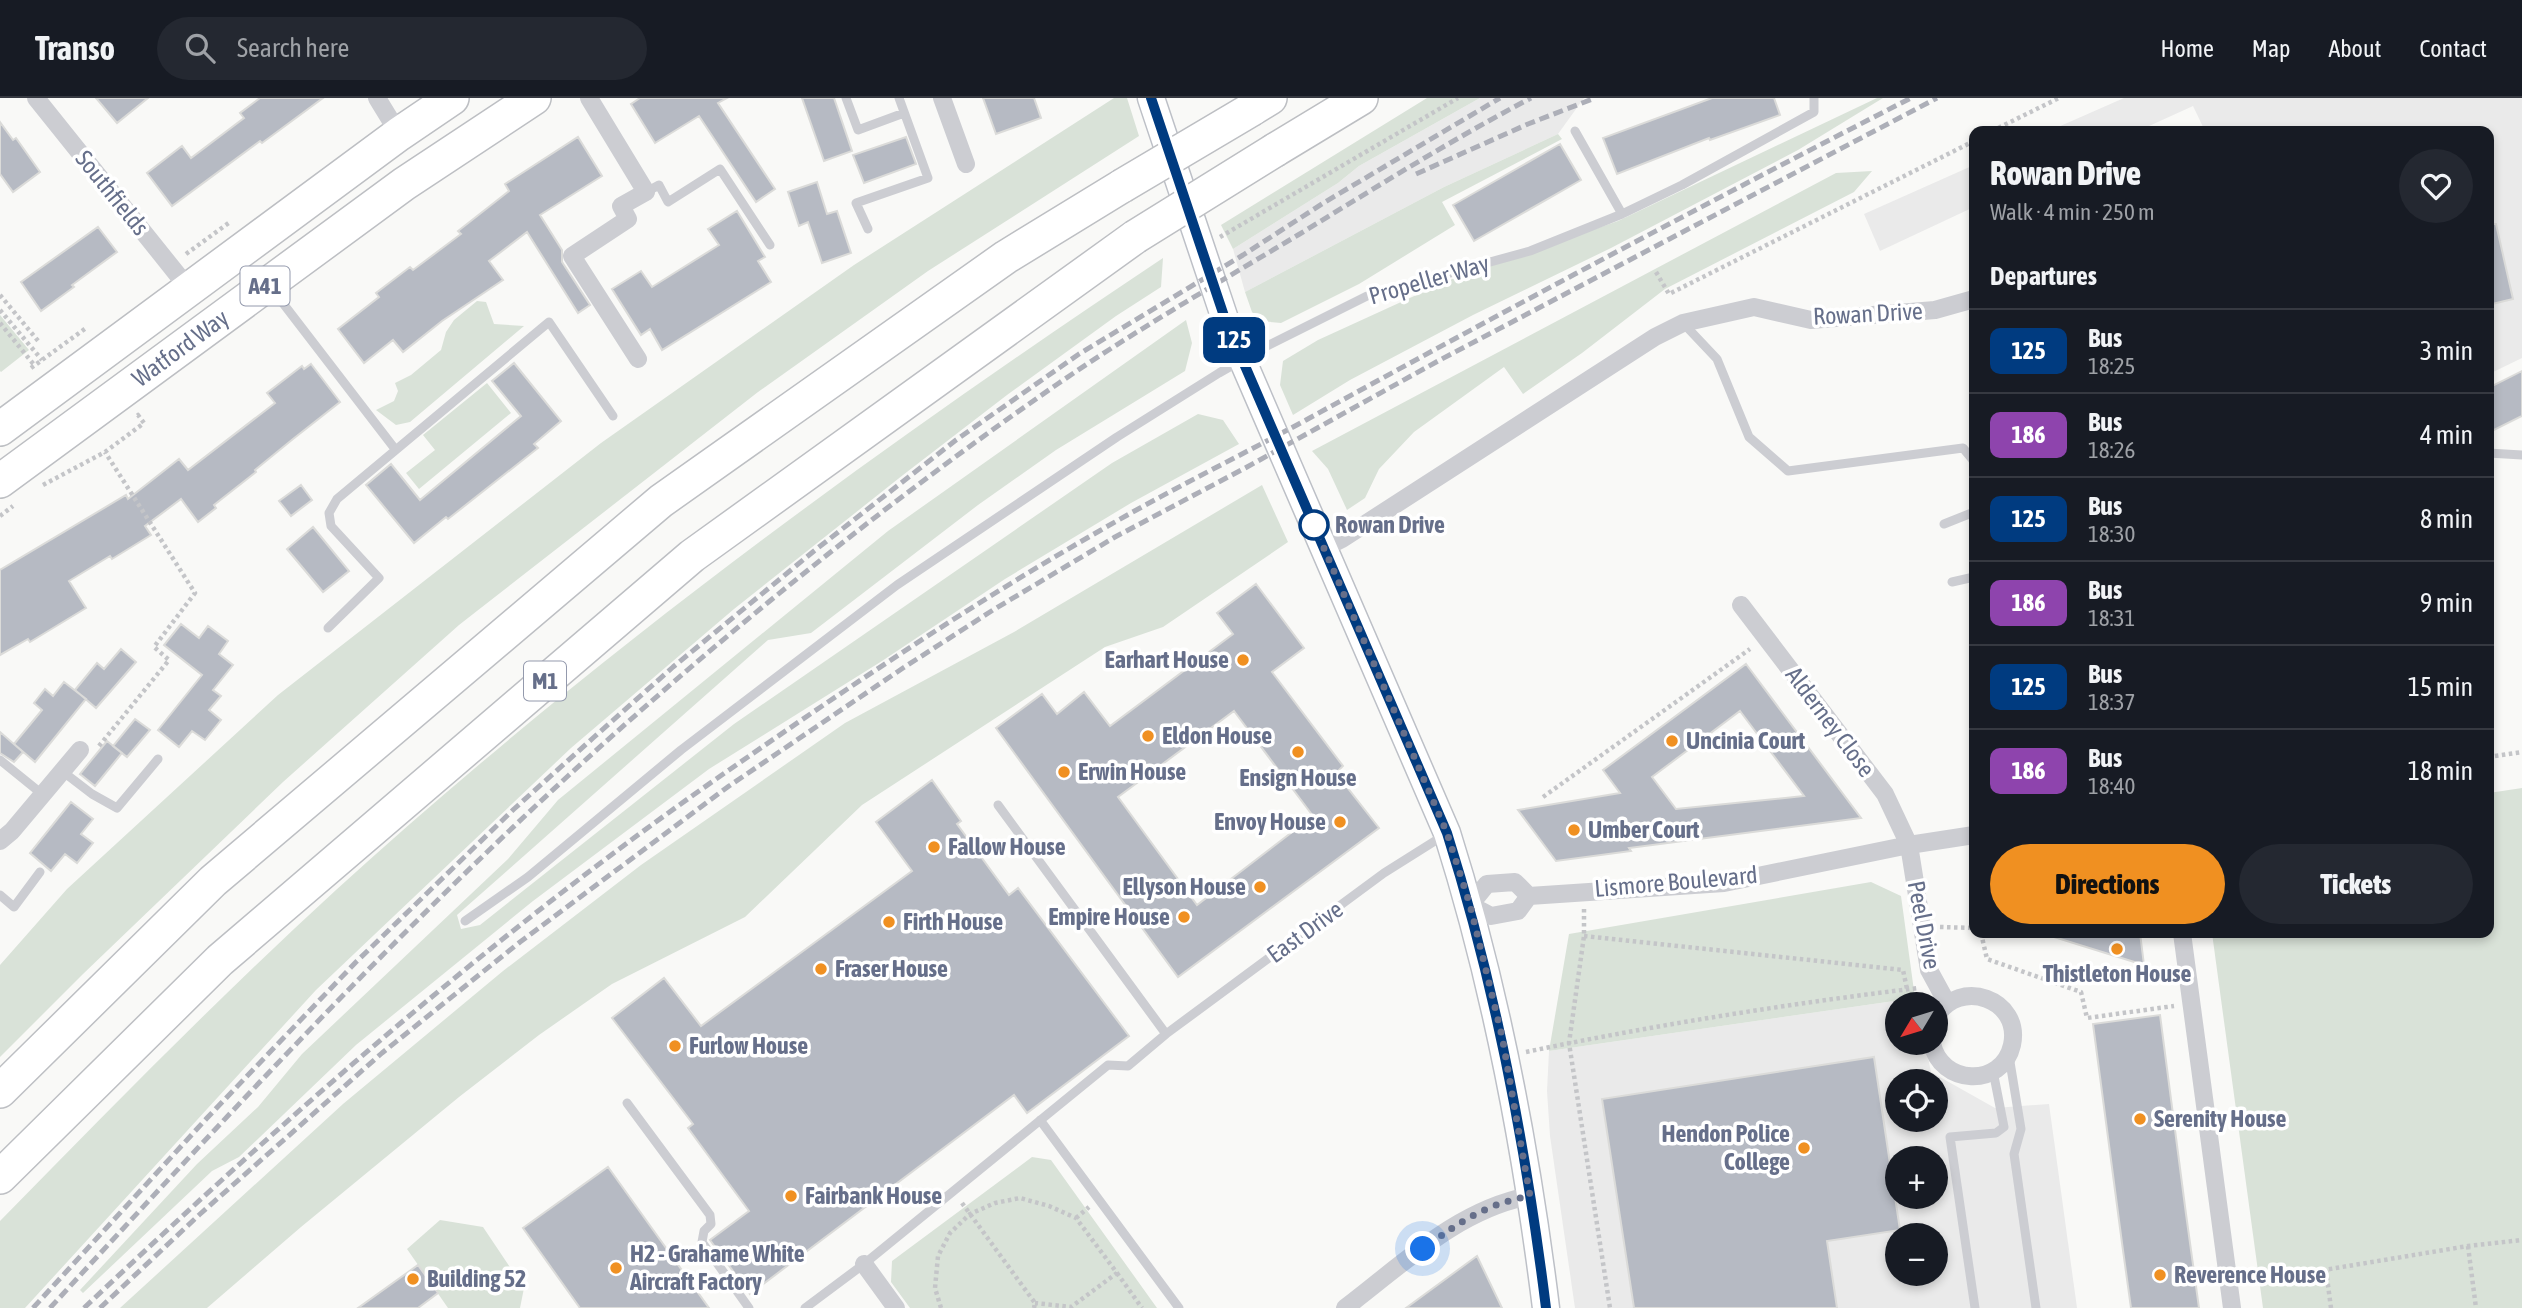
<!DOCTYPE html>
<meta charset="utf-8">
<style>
body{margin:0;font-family:"Asap Condensed",sans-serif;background:#242831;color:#f1f3f6;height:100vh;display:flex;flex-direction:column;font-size:26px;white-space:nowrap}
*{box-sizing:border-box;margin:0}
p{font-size:23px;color:#9ea1a6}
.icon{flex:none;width:38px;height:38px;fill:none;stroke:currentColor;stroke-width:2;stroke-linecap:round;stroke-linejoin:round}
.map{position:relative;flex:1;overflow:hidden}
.sheet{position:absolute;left:1969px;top:28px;width:525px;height:812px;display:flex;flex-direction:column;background:#171b24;border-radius:14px;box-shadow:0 4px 10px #0003}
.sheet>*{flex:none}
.badge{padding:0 14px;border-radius:10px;font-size:24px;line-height:46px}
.needle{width:46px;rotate:232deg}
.buttons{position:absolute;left:1885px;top:894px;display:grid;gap:14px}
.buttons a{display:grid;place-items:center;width:63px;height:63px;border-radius:50%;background:#171b24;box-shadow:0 4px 10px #0003;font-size:35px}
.you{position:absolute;width:35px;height:35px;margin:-18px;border:5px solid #fff;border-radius:50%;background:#1a73e8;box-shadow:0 0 0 10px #1a73e833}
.map>.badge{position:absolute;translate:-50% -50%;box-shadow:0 0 0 4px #fff}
h2{padding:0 21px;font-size:26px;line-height:63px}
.round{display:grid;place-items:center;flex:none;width:74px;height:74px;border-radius:37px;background:#242831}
.overview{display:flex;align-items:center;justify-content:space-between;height:119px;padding:0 21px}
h1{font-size:33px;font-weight:800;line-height:52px}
.cta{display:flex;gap:14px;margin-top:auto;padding:14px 21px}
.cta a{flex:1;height:80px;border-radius:42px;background:#f09021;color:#111;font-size:28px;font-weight:800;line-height:80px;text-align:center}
.cta a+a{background:#242831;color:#f1f3f6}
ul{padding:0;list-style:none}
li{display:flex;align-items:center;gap:21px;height:84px;padding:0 21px;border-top:2px solid #363941}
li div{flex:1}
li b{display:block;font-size:26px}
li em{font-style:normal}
li .badge{min-width:77px;font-weight:700;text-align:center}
header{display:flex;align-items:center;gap:42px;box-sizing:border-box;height:98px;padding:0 35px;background:#171b24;border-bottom:2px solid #363941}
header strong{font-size:33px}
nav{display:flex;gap:38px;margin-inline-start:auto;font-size:24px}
.search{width:490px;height:63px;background:#242831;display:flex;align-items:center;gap:18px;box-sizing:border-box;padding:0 24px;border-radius:38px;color:#9ea1a6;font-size:26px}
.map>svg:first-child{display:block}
</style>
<header>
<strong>Transo</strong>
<div class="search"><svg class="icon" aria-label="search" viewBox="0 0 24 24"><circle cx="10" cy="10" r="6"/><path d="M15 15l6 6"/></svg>Search here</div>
<nav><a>Home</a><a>Map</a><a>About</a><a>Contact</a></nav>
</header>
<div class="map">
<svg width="2522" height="1210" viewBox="0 0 2522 1210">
<rect width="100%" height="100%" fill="#f9f9f7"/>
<!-- built -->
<path fill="#eaeaea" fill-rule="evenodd" d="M 1480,0 L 1584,0 L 1558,36 L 1444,89 L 1245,194 L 1233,151 L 1338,85 L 1359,68 Z
M 2124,0 L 2522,0 L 2522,260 L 2489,276 L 2488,33 L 2205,33 L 2193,8 L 2138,33 L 2049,33 Z
M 1974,67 L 1974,109 L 1880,153 L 1864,116 Z
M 1915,900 L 1917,906 L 1897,906 L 1897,945 L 1925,945 L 1931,974 L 1995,1010 L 2049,1006 L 2077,1210 L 1575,1210 L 1550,1038 L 1547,993 L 1549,953 ZM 1897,984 L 1936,984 L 1936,1022 L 1897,1022 ZM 1897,1060 L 1936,1060 L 1936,1099 L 1897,1099 ZM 1897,1138 L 1936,1138 L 1936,1176 L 1897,1176 Z"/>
<!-- green -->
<path fill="#d9e2d8" d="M 1114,0 L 1127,0 L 1139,38 L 928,173 L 758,294 L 459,527 L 283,684 L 83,876 L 0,959 L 0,867 L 67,791 L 278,597 L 601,345 L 854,167 Z
M 1427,0 L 1480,0 L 1359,68 L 1338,85 L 1233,151 L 1221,127 Z
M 1877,0 L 1883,0 L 1798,52 L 1611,150 L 1473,217 L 1350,282 L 1293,317 L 1280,287 L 1283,263 L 1318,242 L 1447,183 L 1618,123 Z
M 1558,36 L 1562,41 L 1442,104 L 1455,127 L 1359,186 L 1281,225 L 1261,223 L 1252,214 L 1245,194 L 1444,89 Z
M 1872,73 L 1854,94 L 1665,191 L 1582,255 L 1523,296 L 1504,269 L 1414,334 L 1379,371 L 1365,400 L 1347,412 L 1328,371 L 1312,353 L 1836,75 Z
M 1163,160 L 1161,189 L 1116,218 L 1007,297 L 903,377 L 734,511 L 571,650 L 316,892 L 25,1210 L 0,1210 L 0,1123 C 110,1011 220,898 336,792 C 593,558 875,352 1163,160 Z
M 477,203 L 486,204 L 494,226 L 524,228 L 410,324 L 396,327 L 376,312 L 394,303 L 398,293 L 395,285 L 411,277 L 441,252 L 446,234 L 454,222 Z
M 0,217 L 29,252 L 1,274 L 0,273 Z
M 1186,222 L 1192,245 L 1185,273 L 1056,352 L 978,407 L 811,535 L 768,542 L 457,817 L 461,831 L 480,827 L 734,626 L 1112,365 L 1198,316 L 1223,322 L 1239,346 L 1131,405 L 1005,481 L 882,563 L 709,671 L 533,803 L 356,947 L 239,1059 L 212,1073 L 83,1195 L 80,1192 L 197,1066 L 258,1009 L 302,956 L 508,761 L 558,702 L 888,433 Z
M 487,285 L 511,315 L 419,391 L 406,375 L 435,352 L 423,337 Z
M 1262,387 L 1288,444 L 1163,529 L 1105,549 L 862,707 L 745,819 L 612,886 L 539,937 L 459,999 L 301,1129 L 207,1210 L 120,1210 L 343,1006 L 503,873 L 641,767 L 845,625 L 1014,534 Z
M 2522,690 L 2522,1210 L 2263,1210 L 2212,835 L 2488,835 L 2489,695 Z
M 1871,784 L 1901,798 L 1915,900 L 1549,953 L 1569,836 Z
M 1032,1059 L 1051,1062 L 1157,1210 L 910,1210 L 891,1184 L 892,1163 Z
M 440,1122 L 483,1129 L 524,1190 L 520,1210 L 448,1210 L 407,1151 Z"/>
<!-- building -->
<path fill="#b6bac3" stroke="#dbdbd9" stroke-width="2" fill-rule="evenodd" d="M 96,0 L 148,0 L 117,25 Z
M 260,0 L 323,0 L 262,45 L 260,43 L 172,108 L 147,75 L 182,48 L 191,60 L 244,20 L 240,15 Z
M 640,0 L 727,0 L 718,5 L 775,91 L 756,104 L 699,18 L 655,45 L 631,6 Z
M 802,0 L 834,0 L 852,53 L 824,63 Z
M 983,0 L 1034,0 L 1041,20 L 996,36 Z
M 1712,0 L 1774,0 L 1780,17 L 1710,42 L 1709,40 L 1617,76 L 1603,40 Z
M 0,24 L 13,42 L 16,40 L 40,74 L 13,94 L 0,76 Z
M 578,39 L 602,78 L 540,117 L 562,152 L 562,164 L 590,207 L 578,215 L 527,134 L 489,163 L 503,182 L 442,223 L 403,254 L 393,242 L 364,265 L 338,231 L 379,199 L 376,195 L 410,169 L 413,172 L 461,136 L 458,133 L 509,93 L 505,86 Z
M 906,39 L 916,66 L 864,85 L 853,57 Z
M 1560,46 L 1581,82 L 1474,143 L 1453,107 Z
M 817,84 L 827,116 L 837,113 L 851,155 L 822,165 L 808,124 L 799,128 L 788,94 Z
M 737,113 L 765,159 L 758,163 L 771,184 L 662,252 L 650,231 L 641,237 L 612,191 L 641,173 L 652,189 L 719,147 L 708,131 Z
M 2488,126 L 2496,126 L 2513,201 L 2488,207 Z
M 98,129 L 117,154 L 72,187 L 74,189 L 41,213 L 21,184 Z
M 514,265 L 561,323 L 534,346 L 538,350 L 448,421 L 446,419 L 414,445 L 366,387 L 391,366 L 420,402 L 521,318 L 492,283 Z
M 311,266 L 340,304 L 293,341 L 255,372 L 256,374 L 214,407 L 216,410 L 198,424 L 181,401 L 145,428 L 151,437 L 112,461 L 110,458 L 69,483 L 86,510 L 30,544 L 28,541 L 0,557 L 0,472 L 126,397 L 128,401 L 179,361 L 188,372 L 275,305 L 267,295 L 302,268 L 304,271 Z
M 2522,273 L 2522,318 L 2488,335 L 2488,290 Z
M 301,387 L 312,402 L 291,418 L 279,403 Z
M 313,429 L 349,473 L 323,494 L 287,451 Z
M 1256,486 L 1304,550 L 1272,574 L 1343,668 L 1336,675 L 1379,730 L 1178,879 L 996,630 L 1042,596 L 1057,616 L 1084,594 L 1110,628 L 1233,536 L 1217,515 ZM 1234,613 L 1313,718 L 1197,807 L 1118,699 Z
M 181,526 L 199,540 L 208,528 L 228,543 L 219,556 L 233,567 L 213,592 L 221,598 L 209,612 L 221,622 L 205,642 L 192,633 L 179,649 L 158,632 L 202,577 L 164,547 Z
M 121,551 L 136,564 L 96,610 L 75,592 L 97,565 L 104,571 Z
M 1746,566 L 1861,720 L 1629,750 L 1631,753 L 1556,763 L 1518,712 L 1620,695 L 1603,672 ZM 1740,613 L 1804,698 L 1676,711 L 1652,679 Z
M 64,584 L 86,601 L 35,664 L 14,646 L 42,612 L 34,605 L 45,591 L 53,598 Z
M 135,621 L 150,632 L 127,659 L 113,648 Z
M 0,634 L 23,654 L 14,664 L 0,655 Z
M 107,643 L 122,655 L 95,688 L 80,676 Z
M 932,682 L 961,723 L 957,726 L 1009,797 L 1018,790 L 1129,938 L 1027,1015 L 1014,997 L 750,1196 L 710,1142 L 749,1113 L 688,1030 L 693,1026 L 612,920 L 664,880 L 701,928 L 912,773 L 876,724 Z
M 71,704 L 93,721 L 81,736 L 93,745 L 77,765 L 65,756 L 51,773 L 30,755 Z
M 2054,835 L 2140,835 L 2144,867 L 2054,839 Z
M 2160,917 L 2186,1116 L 2199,1210 L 2131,1210 L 2122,1145 L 2093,926 Z
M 1874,959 L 1900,1132 L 1827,1143 L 1837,1210 L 1634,1210 L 1602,1001 Z
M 608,1069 L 709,1210 L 580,1210 L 523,1130 Z
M 1477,1158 L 1502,1210 L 1406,1210 Z
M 418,1167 L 438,1195 L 418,1210 L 358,1210 Z"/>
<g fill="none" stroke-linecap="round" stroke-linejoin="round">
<defs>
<path id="secondary" d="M 1151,0 L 1226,224 L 1447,735 C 1496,890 1526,1049 1546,1210"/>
<g id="highway">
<path d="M 1252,11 L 1270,0"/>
<path d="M 1275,52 L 1361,0"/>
<path d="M 0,331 L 399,36 L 452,0"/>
<path id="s1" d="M 0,383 L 404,86 L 534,0"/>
<path d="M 0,993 L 213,783 L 661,403 L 1006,159 L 1122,88"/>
<path d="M 0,1079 L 220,862 L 692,458 L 1135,139"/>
</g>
</defs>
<!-- secondary casing -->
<use href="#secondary" stroke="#bdc0c7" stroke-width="29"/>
<!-- highway casing -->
<use href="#highway" stroke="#bdbfc3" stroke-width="36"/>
<!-- path -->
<path stroke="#c4c5c8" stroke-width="4.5" stroke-dasharray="3.5 3.5" stroke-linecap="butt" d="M 1992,33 L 2059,0
M 1220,139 L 1458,0
M 186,156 L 230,124
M 1656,174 L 1669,196 L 1974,43
M 0,197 L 39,244
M 0,212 L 42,262
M 0,225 L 35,268
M 31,270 L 86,230
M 43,387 L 105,354 L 144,325 L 138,317 L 136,319
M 0,418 L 13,408
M 99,648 L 169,562 L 154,549 L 195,495 L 105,354
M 2488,659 L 2522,654
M 1543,699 L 1750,551
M 1584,811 L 1584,838 L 1569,945 L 1610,1210
M 1940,829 L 1974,830
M 1981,835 L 1987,861 L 2081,894 L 2087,920 L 2174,908
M 1584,838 L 1903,872 L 1907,891
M 1526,954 C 1655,927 1787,906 1918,890
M 962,1105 L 1035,1205 L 1034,1210
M 1076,1120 L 1089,1109
M 2468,1148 L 2476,1210
M 2326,1172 L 2331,1210
M 1117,1175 L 1142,1210
M 2246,1185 L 2468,1148 L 2522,1142
M 941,1210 L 935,1190 L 938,1158 L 950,1135 L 970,1116 L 995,1105 L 1020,1100 L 1049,1108 L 1076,1120 L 1117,1175 L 1071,1209 L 1035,1205"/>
<!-- lane -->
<path stroke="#cccdd2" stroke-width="9" d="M 846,0 L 858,32 L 904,15
M 1575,33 L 1622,116
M 646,94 L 659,87 L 668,104 L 720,71 L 770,147
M 868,131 L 856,105 L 928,80 L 899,0
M 272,191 L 395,351
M 1683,225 L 1717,261 L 1749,339 L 1788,373 L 1963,350 L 1973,362 L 1974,368
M 2488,355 L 2522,357
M 1944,426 L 1974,414
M 1952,484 L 1974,479
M 328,530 L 379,480 L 331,428 L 329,415 L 337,401 L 549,224 L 613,318
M 0,662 L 42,696
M 62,673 L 92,696 L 117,710 L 158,661
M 998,707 L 1166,936
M 0,797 L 14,809 L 40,774
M 465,823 L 528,779 L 681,652 L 897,487 L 1117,339 L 1219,275 L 1259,252 L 1367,198 L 1530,153 L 1622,116 L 1682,87 L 1814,14 L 1814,0
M 2009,958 L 2021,1031 L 2014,1056 L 2036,1210
M 627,1005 L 710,1117 L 711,1126 L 704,1133 L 702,1144 L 749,1210
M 1040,1022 L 1179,1210
M 805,1210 L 864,1166 L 1108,967 L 1128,968 L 1166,936 L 1384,775 L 1446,736
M 1975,1210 L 1950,1039 L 1996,1035 L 2004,1029 L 1993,973"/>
<!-- street -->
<path stroke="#cccdd2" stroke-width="18" d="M 36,0 L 189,191
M 377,0 L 399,36
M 589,0 L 646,94 L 621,108 L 628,121 L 572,158 L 638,261
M 942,0 L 966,66
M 1324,450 L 1342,441 L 1655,239 L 1683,225 L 1754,209 L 1811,222 L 1935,212 L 1974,201
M 1741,507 L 1885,696 L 1909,747 L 1929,872 L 1947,905
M 0,743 L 12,733 L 80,652
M 1529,798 L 1515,784 L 1487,786 L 1470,807 L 1491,818 L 1518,813 L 1529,798 L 1724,785 L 1909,747 L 1974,737
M 2182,835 L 2232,1210
M 1932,945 C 1940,987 2002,991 2012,947 C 2022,901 1959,879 1936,919
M 864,1166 L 896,1210
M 1345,1210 C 1402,1167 1458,1111 1530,1098"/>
<!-- secondary -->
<use href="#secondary" stroke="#fff" stroke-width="26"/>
<!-- highway -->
<use href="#highway" stroke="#fff" stroke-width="33"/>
<!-- rail -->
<path stroke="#adafb8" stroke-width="5" stroke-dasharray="10 5" stroke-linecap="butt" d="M 1416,76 L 1528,26 L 1595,0
M 33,1210 L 207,1020 L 356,864 L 514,711 L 593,640 L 673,569 L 814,453 L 956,342 L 1079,256 L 1243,157 L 1325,104 L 1500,0
M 50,1210 C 218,1027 386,845 569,677 C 723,536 888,403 1059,285 C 1136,232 1218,185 1298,137 C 1375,90 1451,42 1531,0
M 84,1210 C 287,1018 499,831 729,672 C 850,588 973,505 1101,432 C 1168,393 1238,359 1306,322 C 1506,212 1708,104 1911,0
M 100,1210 L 199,1117 L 382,955 L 520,844 L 729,688 L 903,570 L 993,512 L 1115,439 L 1247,369 L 1438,263 L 1937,0"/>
<defs>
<path id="highway-bridge" d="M 1122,88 L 1252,11
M 1135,139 L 1275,52"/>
</defs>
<!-- highway-bridge casing -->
<use href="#highway-bridge" stroke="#bdbfc3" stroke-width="36" stroke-linecap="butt"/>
<!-- highway-bridge -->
<use href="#highway-bridge" stroke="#fff" stroke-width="33"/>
</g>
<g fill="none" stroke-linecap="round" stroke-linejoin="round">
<defs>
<path id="line" d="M 1151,0 L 1226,224 L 1447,735 C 1496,890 1526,1049 1546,1210"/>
</defs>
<!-- line casing -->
<use href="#line" stroke="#fff" stroke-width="16"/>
<!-- line -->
<use href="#line" stroke="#003b80" stroke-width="10"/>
<!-- walk -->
<path stroke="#666f8a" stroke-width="7" stroke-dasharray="0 12.6" d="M 1314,427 L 1447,735 L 1470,807 L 1502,938 L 1530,1098 C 1485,1106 1458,1125 1423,1151"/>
</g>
<!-- markers -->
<circle fill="#fff" stroke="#003b80" stroke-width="3.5" cx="1314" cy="427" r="14"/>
<g fill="#f09021" stroke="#fff" stroke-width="2.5">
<circle cx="1243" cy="562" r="7"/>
<circle cx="1148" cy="638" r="7"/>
<circle cx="1672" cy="643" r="7"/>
<circle cx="1298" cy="654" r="7"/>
<circle cx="1064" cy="674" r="7"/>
<circle cx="1340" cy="724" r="7"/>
<circle cx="1574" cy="732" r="7"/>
<circle cx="934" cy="749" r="7"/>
<circle cx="1260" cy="789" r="7"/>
<circle cx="1184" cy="819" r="7"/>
<circle cx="889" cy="824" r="7"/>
<circle cx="2117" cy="851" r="7"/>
<circle cx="821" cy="871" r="7"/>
<circle cx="675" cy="948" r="7"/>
<circle cx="2140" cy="1021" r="7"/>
<circle cx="1804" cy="1050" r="7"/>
<circle cx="791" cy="1098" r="7"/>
<circle cx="616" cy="1170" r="7"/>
<circle cx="2160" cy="1177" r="7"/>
<circle cx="413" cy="1181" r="7"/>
</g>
<g text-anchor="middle" stroke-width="7" stroke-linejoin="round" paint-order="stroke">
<!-- shield labels -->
<g fill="#fff" stroke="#949aad" stroke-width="2">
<rect x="240.5" y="168.5" width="49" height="39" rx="5"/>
<rect x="524" y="563.5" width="42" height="39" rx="5"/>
</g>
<g font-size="23" font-weight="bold" fill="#666f8a">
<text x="265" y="196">A41</text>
<text x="545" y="591">M1</text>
</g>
<!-- street labels -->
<g font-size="24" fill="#666f8a" stroke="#fff">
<text transform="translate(112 95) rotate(51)" y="8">Southfields</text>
<text transform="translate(1429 182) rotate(-16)" y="8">Propeller Way</text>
<text transform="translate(1868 216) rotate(-3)" y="8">Rowan Drive</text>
<text dy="8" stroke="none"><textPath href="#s1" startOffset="224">Watford Way</textPath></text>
<text transform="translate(1830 624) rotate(53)" y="8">Alderney Close</text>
<text transform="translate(1676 784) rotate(-5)" y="8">Lismore Boulevard</text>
<text transform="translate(1924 827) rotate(79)" y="8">Peel Drive</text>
<text transform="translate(1305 834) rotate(-36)" y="8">East Drive</text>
</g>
<!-- stop labels -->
<g font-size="24" font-weight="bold" fill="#666f8a" stroke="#fff" text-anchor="start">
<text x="1335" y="435">Rowan Drive</text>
</g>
<!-- poi labels -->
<g font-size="24" font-weight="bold" fill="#666f8a" stroke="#fff" text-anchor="start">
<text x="1229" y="570" text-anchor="end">Earhart House</text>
<text x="1162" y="646">Eldon House</text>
<text x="1686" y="651">Uncinia Court</text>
<text x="1078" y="682">Erwin House</text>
<text x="1298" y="688" text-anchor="middle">Ensign House</text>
<text x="1326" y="732" text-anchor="end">Envoy House</text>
<text x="1588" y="740">Umber Court</text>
<text x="948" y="757">Fallow House</text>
<text x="1246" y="797" text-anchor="end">Ellyson House</text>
<text x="1170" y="827" text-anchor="end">Empire House</text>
<text x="903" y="832">Firth House</text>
<text x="835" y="879">Fraser House</text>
<text x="2117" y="884" text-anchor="middle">Thistleton House</text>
<text x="689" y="956">Furlow House</text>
<text x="2154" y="1029">Serenity House</text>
<text x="1790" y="1044" text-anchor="end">Hendon Police<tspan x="1790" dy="28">College</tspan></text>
<text x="805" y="1106">Fairbank House</text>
<text x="630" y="1164">H2 - Grahame White<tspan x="630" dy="28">Aircraft Factory</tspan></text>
<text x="2174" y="1185">Reverence House</text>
<text x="427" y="1189">Building 52</text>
</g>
</g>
</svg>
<div class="buttons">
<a><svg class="needle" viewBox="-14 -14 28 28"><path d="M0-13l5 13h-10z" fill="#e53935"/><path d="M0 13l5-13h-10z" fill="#9ea1a6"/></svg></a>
<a><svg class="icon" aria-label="locate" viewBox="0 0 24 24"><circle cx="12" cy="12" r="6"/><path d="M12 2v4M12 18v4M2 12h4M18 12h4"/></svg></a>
<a>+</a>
<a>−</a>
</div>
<div class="you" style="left:1423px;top:1151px"></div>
<b class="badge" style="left:1234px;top:242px;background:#003b80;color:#fff">125</b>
<section class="sheet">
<div class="overview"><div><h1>Rowan Drive</h1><p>Walk · 4 min · 250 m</p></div><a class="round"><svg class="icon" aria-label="heart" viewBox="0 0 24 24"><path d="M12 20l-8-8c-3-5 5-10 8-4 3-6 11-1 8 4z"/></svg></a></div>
<h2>Departures</h2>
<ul>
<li><span class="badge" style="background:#003b80;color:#fff">125</span><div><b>Bus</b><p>18:25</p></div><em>3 min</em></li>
<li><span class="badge" style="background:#8e44ad;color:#fff">186</span><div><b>Bus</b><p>18:26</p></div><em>4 min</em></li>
<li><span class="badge" style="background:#003b80;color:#fff">125</span><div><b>Bus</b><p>18:30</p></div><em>8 min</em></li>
<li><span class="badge" style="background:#8e44ad;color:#fff">186</span><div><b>Bus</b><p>18:31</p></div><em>9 min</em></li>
<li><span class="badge" style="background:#003b80;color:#fff">125</span><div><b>Bus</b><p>18:37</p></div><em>15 min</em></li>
<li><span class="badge" style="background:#8e44ad;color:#fff">186</span><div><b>Bus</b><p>18:40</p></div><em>18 min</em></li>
</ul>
<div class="cta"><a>Directions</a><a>Tickets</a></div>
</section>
</div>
